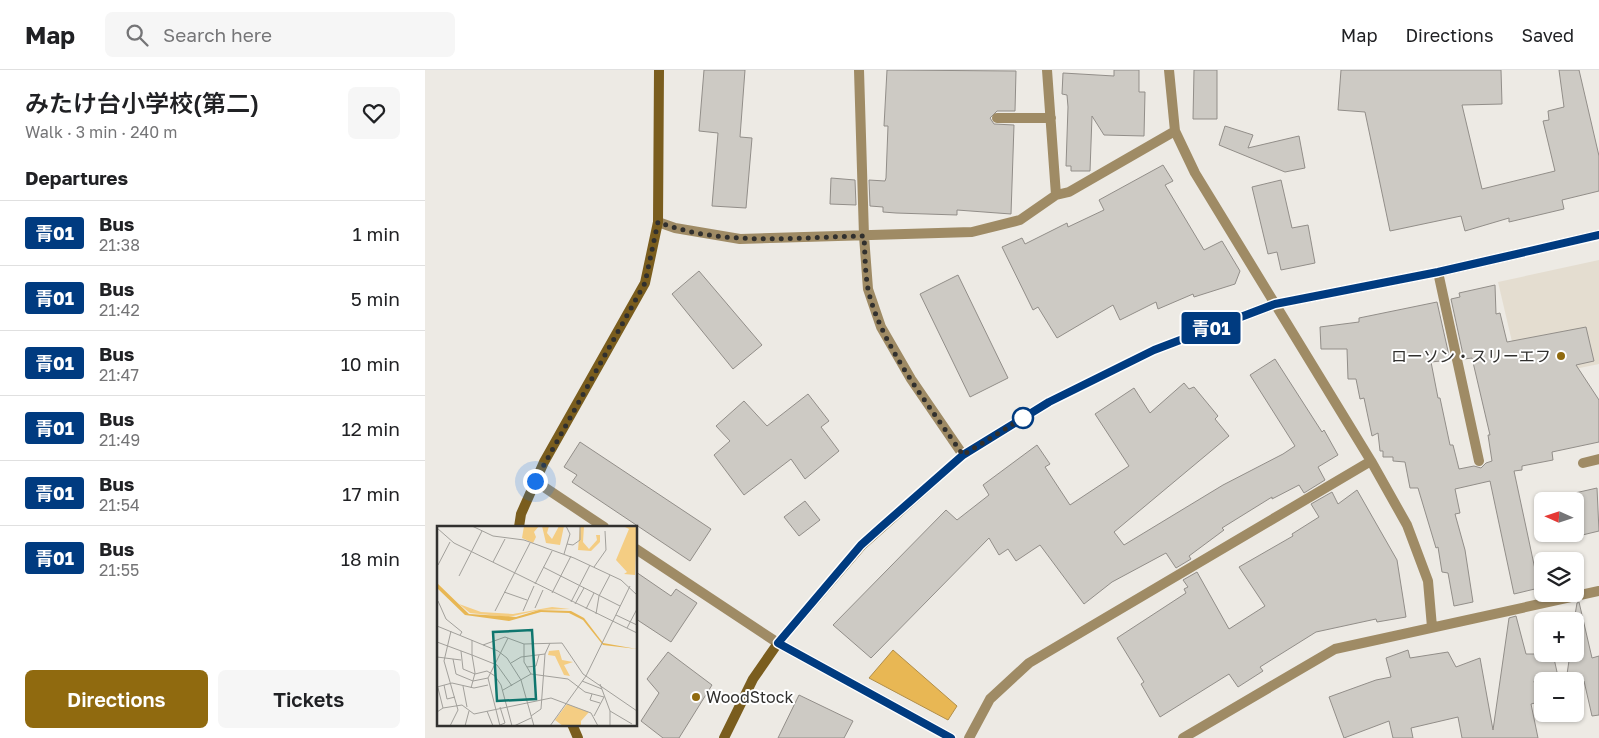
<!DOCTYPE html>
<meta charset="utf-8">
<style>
body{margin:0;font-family:"Golos Text","Noto Sans JP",sans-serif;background:#f6f6f6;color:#202124;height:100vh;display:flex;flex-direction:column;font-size:19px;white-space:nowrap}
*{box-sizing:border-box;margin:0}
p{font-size:16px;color:#757577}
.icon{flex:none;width:28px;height:28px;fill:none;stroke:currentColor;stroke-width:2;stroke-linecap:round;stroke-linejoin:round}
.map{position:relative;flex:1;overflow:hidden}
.sheet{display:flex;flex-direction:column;background:#fff;width:425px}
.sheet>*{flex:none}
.badge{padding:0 10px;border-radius:4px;font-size:18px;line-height:32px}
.needle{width:32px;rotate:273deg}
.buttons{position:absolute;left:1109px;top:422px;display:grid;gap:10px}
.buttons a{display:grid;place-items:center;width:50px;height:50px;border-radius:8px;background:#fff;box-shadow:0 1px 4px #0004;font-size:25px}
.you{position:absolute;width:25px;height:25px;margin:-12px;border:4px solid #fff;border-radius:50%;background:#1a73e8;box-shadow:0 0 0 8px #1a73e833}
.map>.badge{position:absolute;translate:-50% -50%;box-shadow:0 0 0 2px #fff}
h2{padding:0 25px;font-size:19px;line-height:45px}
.round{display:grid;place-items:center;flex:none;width:52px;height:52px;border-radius:8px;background:#f6f6f6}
.overview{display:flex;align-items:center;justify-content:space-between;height:85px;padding:0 25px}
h1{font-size:24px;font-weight:600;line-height:38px}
.button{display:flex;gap:10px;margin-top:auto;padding:10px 25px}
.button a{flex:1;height:58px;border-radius:8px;background:#906a0f;color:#fff;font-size:20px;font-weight:600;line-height:58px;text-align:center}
.button a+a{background:#f6f6f6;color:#202124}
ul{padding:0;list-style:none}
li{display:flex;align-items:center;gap:15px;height:65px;padding:0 25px;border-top:1px solid #e0e0e0}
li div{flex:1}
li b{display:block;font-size:19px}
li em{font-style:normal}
li .badge{min-width:55px;font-weight:700;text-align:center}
header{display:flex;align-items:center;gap:30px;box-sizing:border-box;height:70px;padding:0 25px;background:#fff;border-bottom:1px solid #e0e0e0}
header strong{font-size:24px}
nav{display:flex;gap:28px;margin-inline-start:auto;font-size:18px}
.search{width:350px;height:45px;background:#f6f6f6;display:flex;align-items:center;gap:12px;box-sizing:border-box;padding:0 18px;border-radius:8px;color:#757577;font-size:19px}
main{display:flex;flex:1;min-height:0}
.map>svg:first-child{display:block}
</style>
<header>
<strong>Map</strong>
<div class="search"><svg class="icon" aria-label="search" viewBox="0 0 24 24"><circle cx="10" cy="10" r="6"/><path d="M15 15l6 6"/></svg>Search here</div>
<nav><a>Map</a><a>Directions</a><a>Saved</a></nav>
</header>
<main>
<section class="sheet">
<div class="overview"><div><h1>みたけ台小学校(第二)</h1><p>Walk · 3 min · 240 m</p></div><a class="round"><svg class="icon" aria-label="heart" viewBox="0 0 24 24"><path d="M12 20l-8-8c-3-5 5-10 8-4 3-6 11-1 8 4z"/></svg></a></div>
<h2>Departures</h2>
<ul>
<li><span class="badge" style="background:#003b80;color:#fff">青01</span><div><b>Bus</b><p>21:38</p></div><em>1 min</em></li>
<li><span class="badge" style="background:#003b80;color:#fff">青01</span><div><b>Bus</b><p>21:42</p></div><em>5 min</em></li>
<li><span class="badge" style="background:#003b80;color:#fff">青01</span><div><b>Bus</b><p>21:47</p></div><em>10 min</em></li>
<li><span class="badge" style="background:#003b80;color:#fff">青01</span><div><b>Bus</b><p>21:49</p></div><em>12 min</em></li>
<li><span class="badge" style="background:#003b80;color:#fff">青01</span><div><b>Bus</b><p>21:54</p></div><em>17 min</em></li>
<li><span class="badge" style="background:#003b80;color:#fff">青01</span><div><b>Bus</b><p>21:55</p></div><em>18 min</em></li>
</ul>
<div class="button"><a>Directions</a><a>Tickets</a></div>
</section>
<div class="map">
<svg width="1174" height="668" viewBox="0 0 1174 668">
<rect width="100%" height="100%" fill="#edeae4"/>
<!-- built -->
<path fill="#e4ddd0" d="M 1174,190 L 1174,294 L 1096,310 L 1073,212 Z"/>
<!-- water -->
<path fill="#e8b754" stroke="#b18e49" d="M 468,580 L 532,636 L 523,650 L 444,608 Z"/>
<!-- building -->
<path fill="#cdcac4" stroke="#928e89" d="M 279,0 L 320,0 L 315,67 L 327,68 L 321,138 L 287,136 L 293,63 L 274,61 Z
M 462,0 L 591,1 L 590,41 L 572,41 L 565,48 L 569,54 L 589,55 L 586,144 L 532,140 L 532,145 L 471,143 L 458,142 L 458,137 L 445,136 L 444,110 L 460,111 L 461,108 L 463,56 L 459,56 Z
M 689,0 L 714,0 L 714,22 L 720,22 L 719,66 L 679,65 L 667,46 L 665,101 L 646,101 L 646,96 L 641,96 L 643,37 L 642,25 L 637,24 L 638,3 L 689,6 Z
M 769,0 L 792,0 L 792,49 L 768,49 Z
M 916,0 L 1076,0 L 1077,34 L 1037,35 L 1057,119 L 1130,101 L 1118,51 L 1124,50 L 1123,41 L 1139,37 L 1134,0 L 1154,0 L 1174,86 L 1174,121 L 1137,130 L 1139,139 L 1084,152 L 1084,148 L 1040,161 L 1036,146 L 965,161 L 940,42 L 913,40 Z
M 800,56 L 828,65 L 823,78 L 874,66 L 880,98 L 860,102 L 794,75 Z
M 738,95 L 748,111 L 740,115 L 779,180 L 797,171 L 815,201 L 810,214 L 769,227 L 768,224 L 733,239 L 731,232 L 695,250 L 688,235 L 632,268 L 613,237 L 608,240 L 577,177 L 597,168 L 600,174 L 642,153 L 643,157 L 679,140 L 674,130 Z
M 406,108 L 430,110 L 431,135 L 405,134 Z
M 856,110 L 867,158 L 883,155 L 890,193 L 856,200 L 852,182 L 843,184 L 827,117 Z
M 274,201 L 337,275 L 308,299 L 247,224 Z
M 533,205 L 583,308 L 545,327 L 495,224 Z
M 1070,215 L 1071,244 L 1075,243 L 1082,272 L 1161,257 L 1169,291 L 1151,295 L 1174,330 L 1174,372 L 1127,382 L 1128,390 L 1097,396 L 1097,400 L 1089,401 L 1114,518 L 1089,524 L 1065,411 L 1030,419 L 1035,443 L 1030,444 L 1040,480 L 1048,532 L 1029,536 L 1023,503 L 1017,502 L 1013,477 L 1011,478 L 993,418 L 985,418 L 980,392 L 968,391 L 968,387 L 958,387 L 958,381 L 955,381 L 953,363 L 947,366 L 939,328 L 935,329 L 931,309 L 923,309 L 922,279 L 896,279 L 895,257 L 934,252 L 934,248 L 1012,232 L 1025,290 L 1006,292 L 1013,328 L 1015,328 L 1025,375 L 1028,375 L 1034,399 L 1049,396 L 1056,398 L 1061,393 L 1067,391 L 1063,365 L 1065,365 L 1047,288 L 1039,289 L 1026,229 L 1035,227 L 1034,223 Z
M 850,289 L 897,362 L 899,360 L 913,385 L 893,397 L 900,410 L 879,423 L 874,415 L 847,429 L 847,427 L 797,458 L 799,460 L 764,486 L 766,489 L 751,498 L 741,483 L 687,512 L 659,534 L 615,475 L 591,491 L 583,479 L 574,485 L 564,468 L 446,588 L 408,555 L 521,440 L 532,450 L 564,425 L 558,415 L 612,375 L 625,394 L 620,397 L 645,435 L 704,396 L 670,344 L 709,318 L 725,343 L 759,313 L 764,319 L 769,317 L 793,346 L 790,349 L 804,366 L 689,462 L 699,475 L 798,415 L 858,384 L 870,376 L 825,305 Z
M 383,324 L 404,351 L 396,357 L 414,381 L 380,409 L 366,389 L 319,425 L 289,385 L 305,371 L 291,356 L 319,331 L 342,356 Z
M 155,372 L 286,459 L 265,491 L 147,412 L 152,405 L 139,397 Z
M 1172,418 L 1174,461 L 1149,467 L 1150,431 L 1142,431 L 1141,425 Z
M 932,420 L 972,490 L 981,547 L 952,552 L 951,549 L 891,562 L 835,597 L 838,601 L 813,617 L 804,604 L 735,647 L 716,614 L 719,612 L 692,568 L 761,523 L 759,519 L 763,517 L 758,510 L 772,502 L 804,559 L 840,536 L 814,497 L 868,466 L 867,464 L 894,447 L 886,434 L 907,422 L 913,434 Z
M 380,431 L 395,450 L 374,466 L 359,447 Z
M 211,502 L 246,526 L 251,519 L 272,533 L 246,572 L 211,549 Z
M 1154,532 L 1167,588 L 1174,586 L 1174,645 L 1167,646 L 1159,611 L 1141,611 L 1145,584 L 1150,584 L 1149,551 L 1152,533 Z
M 1091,546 L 1101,584 L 1128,584 L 1134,611 L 1109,611 L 1114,632 L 1106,634 L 1113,668 L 1037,668 L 1033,647 L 986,658 L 988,668 L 968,668 L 964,651 L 919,668 L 904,627 L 951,610 L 966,607 L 961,588 L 983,580 L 985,588 L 1023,582 L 1031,597 L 1055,588 L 1068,660 L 1084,548 Z
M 243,582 L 287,615 L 254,668 L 238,668 L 216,651 L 234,623 L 222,609 Z
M 374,625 L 428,651 L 419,668 L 353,668 Z"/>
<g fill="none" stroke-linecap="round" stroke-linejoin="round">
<!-- street -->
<path stroke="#9f8b65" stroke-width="10" d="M 434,0 L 439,166 L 443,219 L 456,257 L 486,309 L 538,385
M 622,0 L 631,125
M 744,0 L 750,61 L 770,103 L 946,391 L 982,455 L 1003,511 L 1007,557
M 572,48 L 626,48
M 233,152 L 250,158 L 315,169 L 547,162 L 595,150 L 631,125 L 644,122 L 750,61
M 1013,202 L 1054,391
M 1158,393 L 1174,389
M 110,411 L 179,457
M 211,479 L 353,573 L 526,668
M 544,668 L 565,629 L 604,593 L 946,391
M 758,668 L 910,579 L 1174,521"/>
<!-- secondary -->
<path stroke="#7a5d1e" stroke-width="10" d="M 94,457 L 96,444 L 119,392 L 220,213 L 233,152 L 234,0
M 147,654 L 153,668
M 299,668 L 328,609 L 353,573 L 437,475 L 538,385 L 624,332 L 729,280 L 850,234 L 1013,202 L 1174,165"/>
</g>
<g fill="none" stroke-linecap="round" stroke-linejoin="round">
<defs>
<path id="line" d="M 526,668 L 353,573 L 436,475 L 455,458 L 538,385 L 624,332 L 729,280 L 850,234 L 1013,202 L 1174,165"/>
</defs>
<!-- line casing -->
<use href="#line" stroke="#fff" stroke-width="11"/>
<!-- line -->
<use href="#line" stroke="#003b80" stroke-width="8"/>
<!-- walk -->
<path stroke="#31302e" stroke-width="5" stroke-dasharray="0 9" d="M 110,411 L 220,213 L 233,152 C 298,177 371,167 439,166 C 440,183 440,202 443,219 C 455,275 506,338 538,385 L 598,348"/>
</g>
<!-- markers -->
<g fill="#906a0f" stroke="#fff" stroke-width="2">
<circle cx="1136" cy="286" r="5"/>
<circle cx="271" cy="627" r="5"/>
</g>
<circle fill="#fff" stroke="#003b80" stroke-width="2.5" cx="598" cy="348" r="10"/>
<g text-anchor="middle" stroke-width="4" stroke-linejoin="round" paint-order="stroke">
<!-- poi labels -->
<g font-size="16" fill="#31302e" stroke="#fff" text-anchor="end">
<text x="1126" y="292">ローソン・スリーエフ</text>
<text x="281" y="633" text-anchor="start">WoodStock</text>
</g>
</g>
<!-- overview -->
<g transform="translate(12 456)">
<rect width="200" height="200" fill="#edeae4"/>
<path d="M 87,0 L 102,0 L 97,6 L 99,11 L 96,17 L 85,12 ZM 105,0 L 112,0 L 110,7 L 115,13 L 122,0 L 127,0 L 123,19 L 109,17 ZM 143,0 L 147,0 L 146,16 L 152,23 L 160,14 L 159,9 L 163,9 L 163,16 L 154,25 L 141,24 ZM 186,0 L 200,0 L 198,49 L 187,48 L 190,46 L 179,34 L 192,3 ZM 22,78 L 44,86 L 76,88 L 115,81 L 133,83 L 102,84 L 72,91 L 33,87 ZM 122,124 L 125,134 L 136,136 L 127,139 L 133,150 L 127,149 L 118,130 L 111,129 L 112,125 ZM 130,178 L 152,186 L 144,195 L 144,200 L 126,200 L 118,194 Z" fill="#f4cd83"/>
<path d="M 0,57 L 32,88 L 79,91 L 102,84 L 134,85 L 147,92 L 166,117 L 200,123 L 166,119 L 146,94 L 132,87 L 104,86 L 72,95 L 28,89 L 0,62 Z" fill="#e8b754"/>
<path fill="none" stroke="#a2a09b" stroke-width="1" d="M 35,0 L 56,10 L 87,14 L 137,32 L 184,54 L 200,69M 0,2 L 17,17 L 200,107M 130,18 L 136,19 L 143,14 L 143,0M 127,28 L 133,8 L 129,0M 56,36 L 68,13M 1,39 L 13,16M 106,41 L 183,80M 157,41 L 169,24 L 168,5M 22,50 L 45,5M 98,58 L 115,25M 67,66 L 90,74M 115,67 L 134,30M 1,75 L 9,93 L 25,106 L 23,109M 134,76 L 153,39M 138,78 L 147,62M 98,82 L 106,64M 149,83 L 157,67M 58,85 L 93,17M 86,85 L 97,60M 159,88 L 162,70 L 173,49M 179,89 L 200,99M 0,100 L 61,125 L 70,132 L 84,154 L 97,200M 190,102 L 200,83M 35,114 L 35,129 L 60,139 L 75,160M 0,116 L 35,129 L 38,147 L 34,162M 87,118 L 87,136 L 94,148M 46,119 L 68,111 L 87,118 L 125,117 L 146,148 L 200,185M 24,125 L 26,143 L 38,148 L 50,145 L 58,150 L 64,159 L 75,200M 0,131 L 24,134M 16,133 L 19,148 L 36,155 L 51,152M 74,137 L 84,131 L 108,128 L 113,117M 90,141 L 99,140 L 102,129M 145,155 L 165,163M 0,158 L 6,182 L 0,186M 163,158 L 173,185 L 173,200M 7,159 L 10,173 L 18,171M 26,160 L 30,181M 0,161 L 15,157 L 37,162 L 51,159M 66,164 L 94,148 L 131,153 L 148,166 L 167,171 L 157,190M 155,168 L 153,174 L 163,177M 6,182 L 25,179 L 37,188 L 114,172 L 154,187 L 161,200M 50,185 L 56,200M 173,185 L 195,198M 94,190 L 104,183 L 108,128M 63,199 L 68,197 L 63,181M 13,200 L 21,184 L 7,135 L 14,105M 28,200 L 32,185M 63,200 L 51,152 L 71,112M 77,200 L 94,192M 113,200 L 149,150 L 193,60"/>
<path fill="#0f766e" fill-opacity="0.15" stroke="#0f766e" stroke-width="2.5" d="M 95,104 L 99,173 L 60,175 L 56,106 Z"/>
<rect width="200" height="200" fill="none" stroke="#31302e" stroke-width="2.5"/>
</g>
</svg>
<div class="buttons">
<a><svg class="needle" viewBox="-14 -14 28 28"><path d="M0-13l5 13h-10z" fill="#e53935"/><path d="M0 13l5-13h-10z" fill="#757577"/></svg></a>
<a><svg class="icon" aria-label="layers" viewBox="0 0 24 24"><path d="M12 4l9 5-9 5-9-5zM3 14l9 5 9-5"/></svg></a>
<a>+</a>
<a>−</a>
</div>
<div class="you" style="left:110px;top:411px"></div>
<b class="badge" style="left:786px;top:258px;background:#003b80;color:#fff">青01</b>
</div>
</main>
